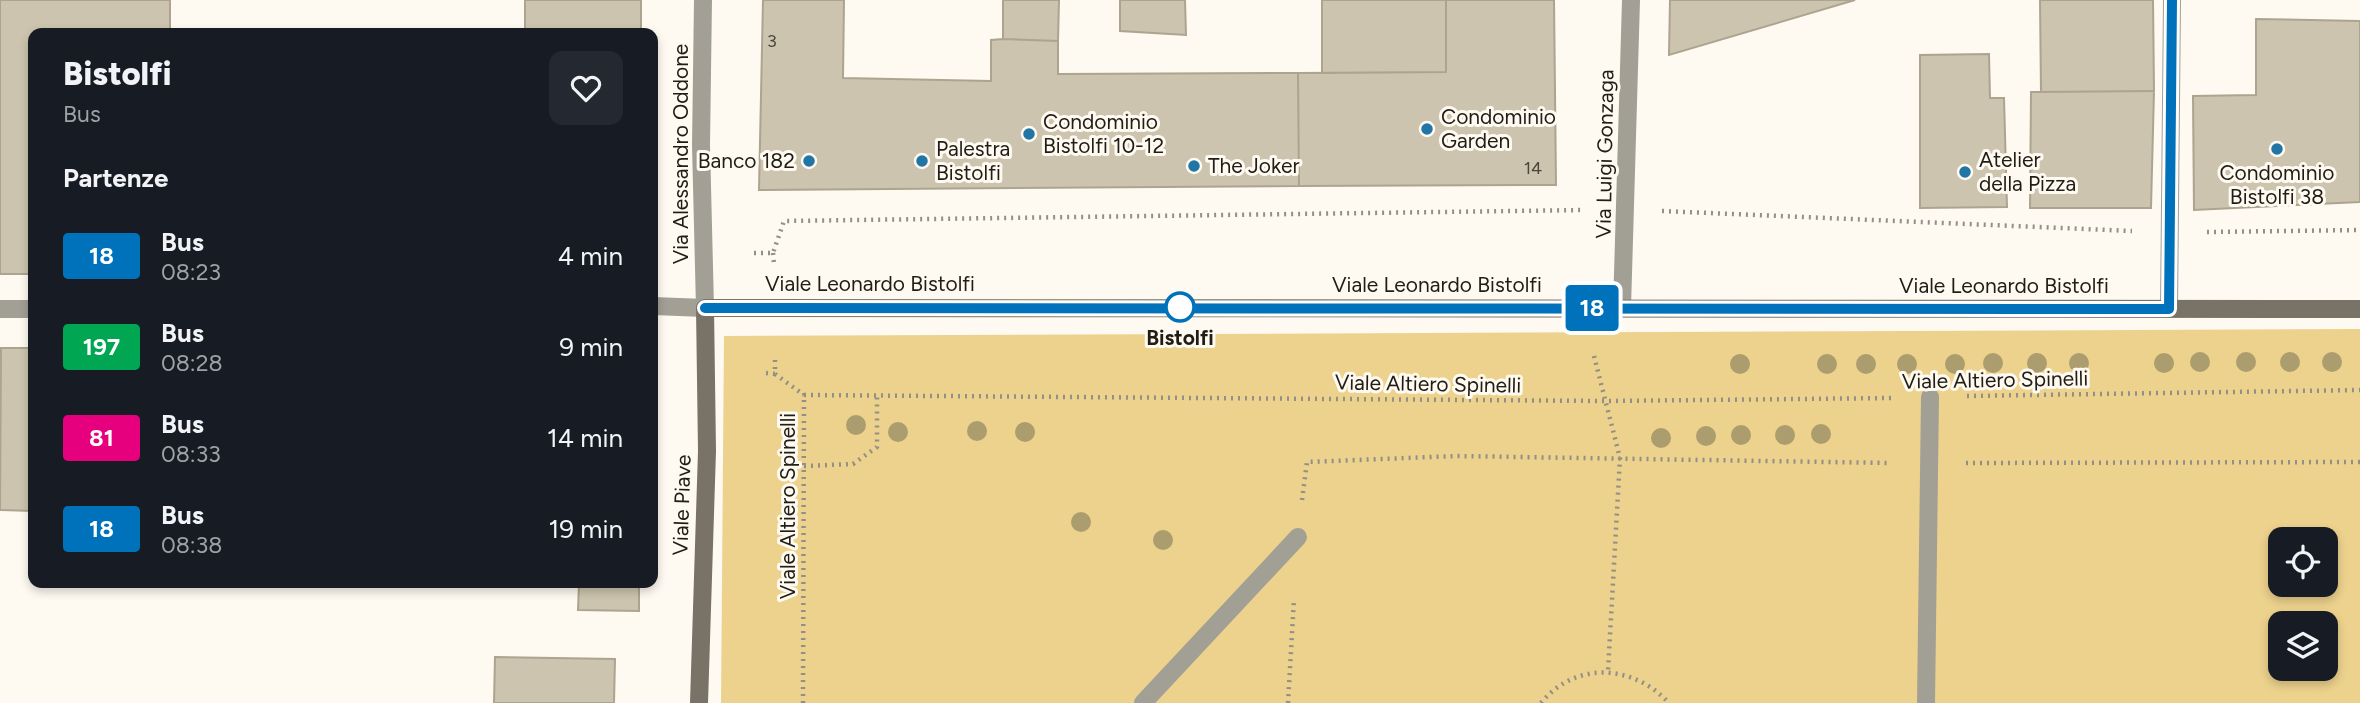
<!DOCTYPE html>
<html lang="it">
<style>
body{margin:0;font-family:Figtree,sans-serif;background:#242831;color:#f1f3f6;height:100vh;display:flex;flex-direction:column;font-size:26px;white-space:nowrap}
*{box-sizing:border-box;margin:0}
p{font-size:23px;color:#9ea1a6}
.icon{flex:none;width:38px;height:38px;fill:none;stroke:currentColor;stroke-width:2;stroke-linecap:round;stroke-linejoin:round}
.map{position:relative;flex:1;overflow:hidden}
.details{position:absolute;left:28px;top:28px;width:630px;height:560px;display:flex;flex-direction:column;background:#171b24;border-radius:14px;box-shadow:0 4px 10px #0003}
.details>*{flex:none}
.badge{padding:0 14px;border-radius:5px;font-size:24px;line-height:46px}
.controls{position:absolute;left:2268px;top:527px;display:grid;gap:14px}
.controls a{display:grid;place-items:center;width:70px;height:70px;border-radius:14px;background:#171b24;box-shadow:0 4px 10px #0003;font-size:35px}
.map>.badge{position:absolute;translate:-50% -50%;box-shadow:0 0 0 4px #fff}
h2{padding:0 35px;font-size:26px;line-height:63px}
.round{display:grid;place-items:center;flex:none;width:74px;height:74px;border-radius:14px;background:#242831}
.summary{display:flex;align-items:center;justify-content:space-between;height:119px;padding:0 35px}
h1{font-size:33px;font-weight:800;line-height:52px}
ul{padding:0;list-style:none}
li{display:flex;align-items:center;gap:21px;height:91px;padding:0 35px}
li div{flex:1}
li b{display:block;font-size:26px}
li em{font-style:normal}
li .badge{min-width:77px;font-weight:700;text-align:center}
.map>svg:first-child{display:block}
</style>
<div class="map">
<svg width="2360" height="703" viewBox="0 0 2360 703">
<rect width="100%" height="100%" fill="#fefaf2"/>
<!-- green -->
<path fill="#edd28d" fill-rule="evenodd" d="M 2360,329 L 2360,703 L 721,703 L 724,336 ZM 2280,539 L 2326,539 L 2326,584 L 2280,584 ZM 2280,623 L 2326,623 L 2326,668 L 2280,668 Z"/>
<!-- building -->
<path fill="#ccc4ae" stroke="#aca48f" stroke-width="2" d="M 0,0 L 170,0 L 170,33 L 33,33 L 33,274 L 0,274 Z
M 525,0 L 641,0 L 641,33 L 525,33 Z
M 763,0 L 844,0 L 843,78 L 991,81 L 991,40 L 1003,39 L 1058,41 L 1058,74 L 1298,73 L 1299,186 L 759,190 Z
M 1003,0 L 1059,0 L 1058,41 L 1003,39 Z
M 1120,0 L 1185,0 L 1186,35 L 1120,31 Z
M 1322,0 L 1446,0 L 1446,72 L 1322,73 Z
M 1446,0 L 1554,0 L 1556,185 L 1299,186 L 1298,73 L 1446,72 Z
M 1670,0 L 1855,0 L 1669,55 Z
M 2040,0 L 2153,0 L 2154,91 L 2041,92 Z
M 2256,19 L 2360,21 L 2360,202 L 2194,210 L 2193,96 L 2256,95 Z
M 1989,54 L 1990,98 L 2004,98 L 2007,207 L 1920,208 L 1920,55 Z
M 2154,91 L 2151,208 L 2030,208 L 2031,92 Z
M 1,348 L 33,348 L 33,511 L 0,510 Z
M 579,583 L 639,583 L 639,611 L 578,610 Z
M 495,657 L 615,659 L 614,703 L 494,703 Z"/>
<g fill="none" stroke-linecap="round" stroke-linejoin="round">
<!-- path -->
<path stroke="#928f87" stroke-width="4.5" stroke-dasharray="2 5" stroke-linecap="butt" d="M 1662,211 L 2132,231
M 2207,232 L 2360,230
M 754,253 L 773,253 L 784,221 L 1585,210
M 773,253 L 774,264
M 1594,356 L 1620,458 L 1608,671
M 766,373 L 775,374 L 775,360
M 775,374 L 804,395
M 1967,396 L 2360,390
M 1966,463 L 2360,462
M 804,466 L 853,464 L 877,447 L 877,395
M 1302,500 L 1307,462 L 1456,456 L 1890,463
M 803,703 L 804,395 L 1604,401 L 1892,398
M 1288,703 L 1294,599
M 1541,703 C 1576,660 1634,665 1669,703"/>
<!-- lane -->
<path stroke="#a29f95" stroke-width="18" d="M 2169,309 L 2172,0"/>
<!-- street -->
<path stroke="#a29f95" stroke-width="18" d="M 653,306 L 705,308 L 701,145 L 703,0
M 1622,308 L 1631,0
M 0,309 L 33,309
M 1143,703 L 1298,537
M 1926,703 L 1930,397"/>
<!-- secondary -->
<path stroke="#787366" stroke-width="18" d="M 699,703 L 707,451 L 705,308 L 2360,309"/>
</g>
<!-- trees -->
<g fill="#ac9d6e">
<circle cx="2200" cy="362" r="10"/>
<circle cx="2246" cy="362" r="10"/>
<circle cx="2290" cy="362" r="10"/>
<circle cx="2332" cy="362" r="10"/>
<circle cx="1993" cy="363" r="10"/>
<circle cx="2037" cy="363" r="10"/>
<circle cx="2079" cy="363" r="10"/>
<circle cx="2164" cy="363" r="10"/>
<circle cx="1740" cy="364" r="10"/>
<circle cx="1827" cy="364" r="10"/>
<circle cx="1866" cy="364" r="10"/>
<circle cx="1907" cy="364" r="10"/>
<circle cx="1955" cy="364" r="10"/>
<circle cx="856" cy="425" r="10"/>
<circle cx="977" cy="431" r="10"/>
<circle cx="898" cy="432" r="10"/>
<circle cx="1025" cy="432" r="10"/>
<circle cx="1821" cy="434" r="10"/>
<circle cx="1741" cy="435" r="10"/>
<circle cx="1785" cy="435" r="10"/>
<circle cx="1706" cy="436" r="10"/>
<circle cx="1661" cy="438" r="10"/>
<circle cx="1081" cy="522" r="10"/>
<circle cx="1163" cy="540" r="10"/>
</g>
<g fill="none" stroke-linecap="round" stroke-linejoin="round">
<defs>
<path id="line" d="M 705,308 L 2169,309 L 2172,0"/>
</defs>
<!-- line casing -->
<use href="#line" stroke="#fff" stroke-width="16"/>
<!-- line -->
<use href="#line" stroke="#0072bc" stroke-width="10"/>
</g>
<!-- markers -->
<g fill="#2176a6" stroke="#fefaf2" stroke-width="2.5">
<circle cx="1427" cy="129" r="7"/>
<circle cx="1029" cy="134" r="7"/>
<circle cx="2277" cy="149" r="7"/>
<circle cx="809" cy="161" r="7"/>
<circle cx="922" cy="161" r="7"/>
<circle cx="1194" cy="166" r="7"/>
<circle cx="1965" cy="172" r="7"/>
</g>
<circle fill="#fff" stroke="#0072bc" stroke-width="3.5" cx="1180" cy="307" r="14"/>
<g text-anchor="middle" stroke-width="6" stroke-linejoin="round" paint-order="stroke">
<!-- number labels -->
<g font-size="18" fill="#4b473b">
<text x="772" y="47">3</text>
<text x="1533" y="174">14</text>
</g>
<!-- poi labels -->
<g font-size="21" fill="#201d15" stroke="#fefaf2" text-anchor="start">
<text x="1441" y="124">Condominio<tspan x="1441" dy="24">Garden</tspan></text>
<text x="1043" y="129">Condominio<tspan x="1043" dy="24">Bistolfi 10-12</tspan></text>
<text x="936" y="156">Palestra<tspan x="936" dy="24">Bistolfi</tspan></text>
<text x="1979" y="167">Atelier<tspan x="1979" dy="24">della Pizza</tspan></text>
<text x="795" y="168" text-anchor="end">Banco 182</text>
<text x="1208" y="173">The Joker</text>
<text x="2277" y="180" text-anchor="middle">Condominio<tspan x="2277" dy="24">Bistolfi 38</tspan></text>
</g>
<!-- street labels -->
<g font-size="21" fill="#201d15" stroke="#fefaf2">
<text transform="translate(681 154) rotate(-90)" y="7">Via Alessandro Oddone</text>
<text transform="translate(1605 154) rotate(-89)" y="7">Via Luigi Gonzaga</text>
<text x="870" y="291">Viale Leonardo Bistolfi</text>
<text x="1437" y="292">Viale Leonardo Bistolfi</text>
<text x="2004" y="293">Viale Leonardo Bistolfi</text>
<text transform="translate(1995 380) rotate(-1)" y="7">Viale Altiero Spinelli</text>
<text transform="translate(1428 384) rotate(1)" y="7">Viale Altiero Spinelli</text>
<text transform="translate(682 505) rotate(-88)" y="7">Viale Piave</text>
<text transform="translate(788 506) rotate(-90)" y="7">Viale Altiero Spinelli</text>
</g>
<!-- stop labels -->
<g font-size="21" font-weight="bold" fill="#201d15" stroke="#fefaf2">
<text x="1180" y="345">Bistolfi</text>
</g>
</g>
</svg>
<div class="controls">
<a><svg class="icon" aria-label="locate" viewBox="0 0 24 24"><circle cx="12" cy="12" r="6"/><path d="M12 2v4M12 18v4M2 12h4M18 12h4"/></svg></a>
<a><svg class="icon" aria-label="layers" viewBox="0 0 24 24"><path d="M12 4l9 5-9 5-9-5zM3 14l9 5 9-5"/></svg></a>
</div>
<b class="badge" style="left:1592px;top:308px;background:#0072bc;color:#fff">18</b>
<section class="details">
<div class="summary"><div><h1>Bistolfi</h1><p>Bus</p></div><a class="round"><svg class="icon" aria-label="heart" viewBox="0 0 24 24"><path d="M12 20l-8-8c-3-5 5-10 8-4 3-6 11-1 8 4z"/></svg></a></div>
<h2>Partenze</h2>
<ul>
<li><span class="badge" style="background:#0072bc;color:#fff">18</span><div><b>Bus</b><p>08:23</p></div><em>4 min</em></li>
<li><span class="badge" style="background:#00a651;color:#fff">197</span><div><b>Bus</b><p>08:28</p></div><em>9 min</em></li>
<li><span class="badge" style="background:#e6007e;color:#fff">81</span><div><b>Bus</b><p>08:33</p></div><em>14 min</em></li>
<li><span class="badge" style="background:#0072bc;color:#fff">18</span><div><b>Bus</b><p>08:38</p></div><em>19 min</em></li>
</ul>
</section>
</div>
